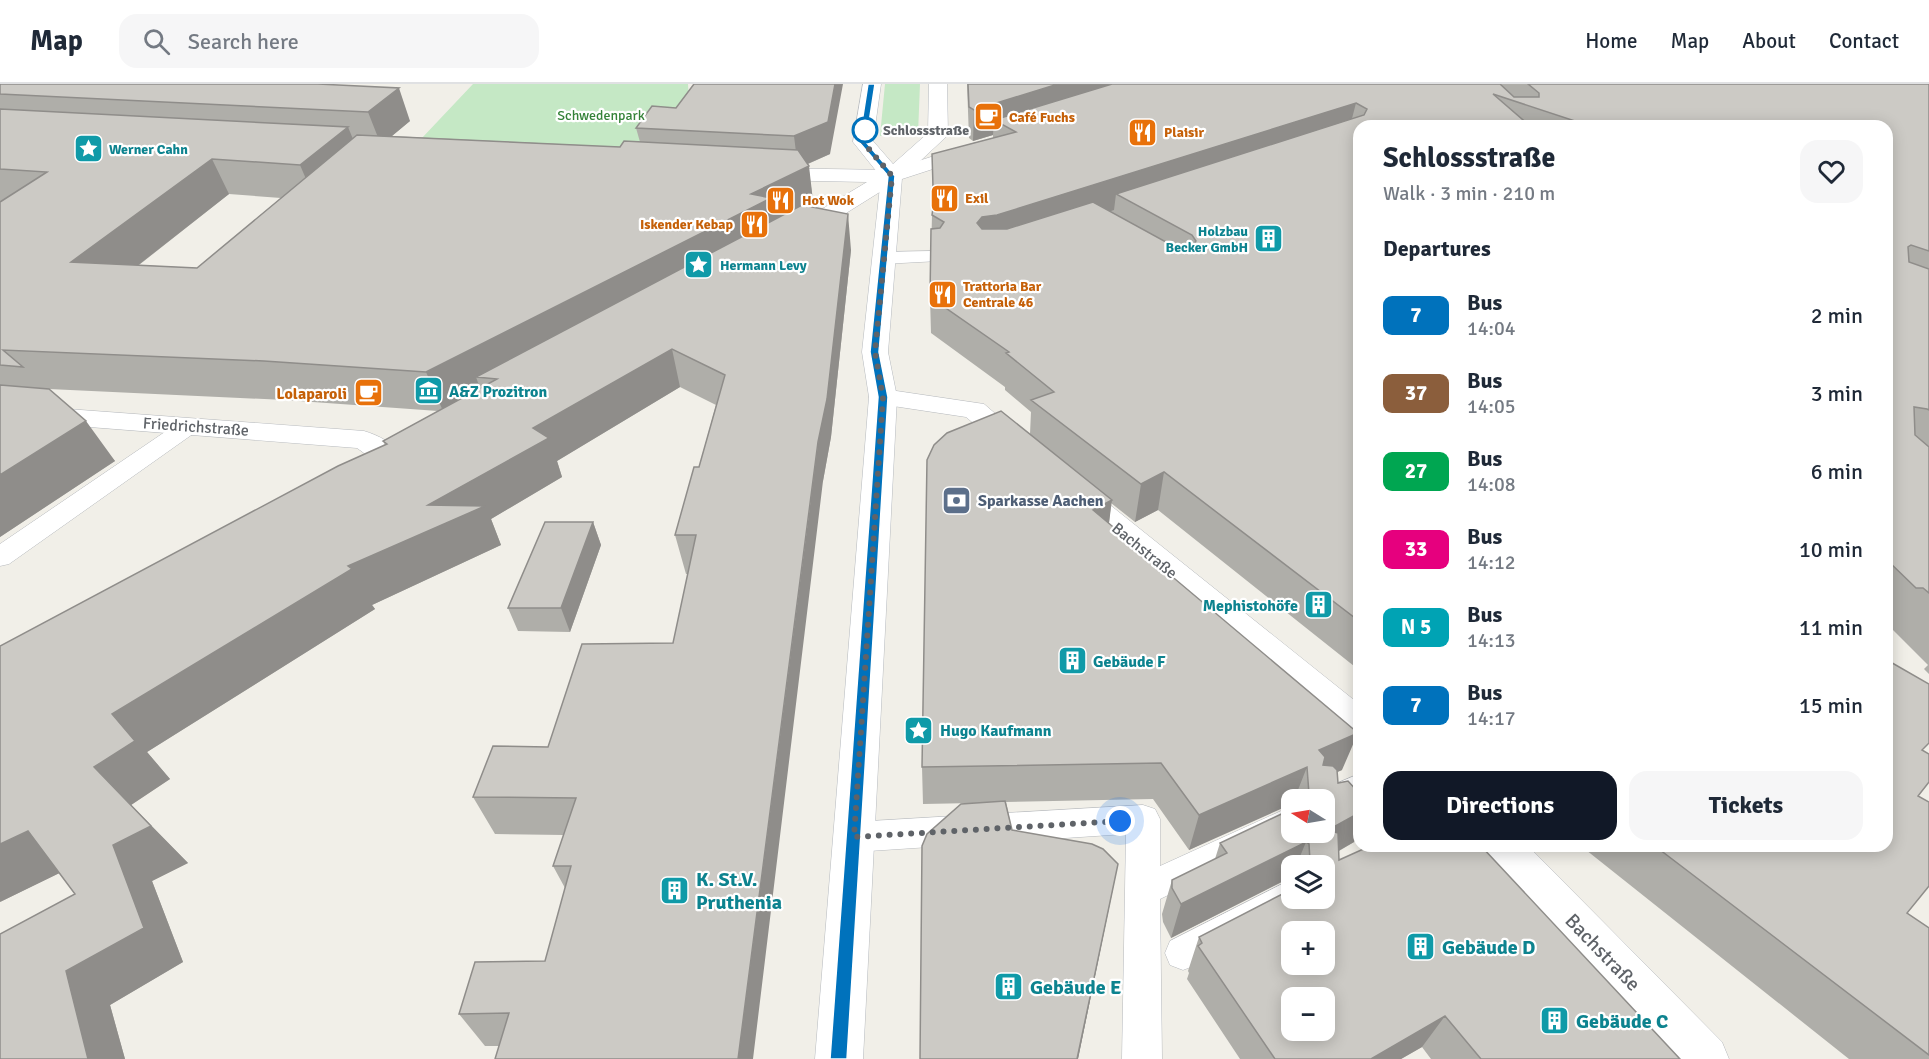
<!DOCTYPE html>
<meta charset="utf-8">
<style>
body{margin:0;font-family:Signika,sans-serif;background:#f6f6f7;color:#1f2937;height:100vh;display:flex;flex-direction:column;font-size:22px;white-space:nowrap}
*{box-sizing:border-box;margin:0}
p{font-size:20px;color:#747a83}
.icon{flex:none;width:33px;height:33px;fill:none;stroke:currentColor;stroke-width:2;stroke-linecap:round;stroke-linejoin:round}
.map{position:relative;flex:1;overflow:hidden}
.side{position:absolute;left:1353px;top:36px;width:540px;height:732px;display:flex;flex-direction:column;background:#fff;border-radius:18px;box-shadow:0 3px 15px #0003}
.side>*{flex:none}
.badge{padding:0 12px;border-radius:9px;font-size:21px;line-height:39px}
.needle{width:39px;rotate:281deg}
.fabs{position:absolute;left:1281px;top:705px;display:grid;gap:12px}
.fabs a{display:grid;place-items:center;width:54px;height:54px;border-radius:12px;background:#fff;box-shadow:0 3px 15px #0003;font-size:30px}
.you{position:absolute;width:30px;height:30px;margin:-15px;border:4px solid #fff;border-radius:50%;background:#1a73e8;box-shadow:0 0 0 9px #1a73e833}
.map>.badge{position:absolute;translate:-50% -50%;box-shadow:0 0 0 3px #fff}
h2{padding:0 30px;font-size:22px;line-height:54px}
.round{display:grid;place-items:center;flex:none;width:63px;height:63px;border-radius:18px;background:#f6f6f7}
.summary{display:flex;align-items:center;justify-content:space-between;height:102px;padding:0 30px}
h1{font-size:28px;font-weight:800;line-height:45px}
.action{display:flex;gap:12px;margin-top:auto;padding:12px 30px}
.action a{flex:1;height:69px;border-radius:18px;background:#111827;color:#fff;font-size:24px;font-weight:800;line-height:69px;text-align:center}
.action a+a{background:#f6f6f7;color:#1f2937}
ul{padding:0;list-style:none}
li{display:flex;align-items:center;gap:18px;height:78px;padding:0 30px}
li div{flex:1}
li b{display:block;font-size:22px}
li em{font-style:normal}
li .badge{min-width:66px;font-weight:700;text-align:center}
header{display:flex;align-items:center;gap:36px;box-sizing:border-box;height:84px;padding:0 30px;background:#fff;border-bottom:2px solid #e0e1e3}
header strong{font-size:28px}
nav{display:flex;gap:33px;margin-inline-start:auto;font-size:21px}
.search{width:420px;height:54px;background:#f6f6f7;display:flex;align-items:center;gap:15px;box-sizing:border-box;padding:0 21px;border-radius:18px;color:#747a83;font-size:22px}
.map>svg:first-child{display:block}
</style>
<header>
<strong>Map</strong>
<div class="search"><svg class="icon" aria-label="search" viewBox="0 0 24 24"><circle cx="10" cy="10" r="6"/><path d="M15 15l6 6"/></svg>Search here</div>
<nav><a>Home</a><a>Map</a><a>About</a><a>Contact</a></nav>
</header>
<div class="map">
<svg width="1929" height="975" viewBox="0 0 1929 975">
<rect width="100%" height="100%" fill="#f1efe8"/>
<!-- green -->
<path fill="#c5e8c5" d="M 473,0 L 688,0 L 690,35 L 647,65 L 421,55 Z
M 885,0 L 920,0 L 918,50 L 880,52 Z"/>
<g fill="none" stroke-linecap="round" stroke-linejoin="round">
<defs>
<path id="lane" d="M 932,167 L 942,173 L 939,177 L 883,180 L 873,174 L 883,168 Z
M 189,335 L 197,337 L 201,342 L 197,347 L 9,480 L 0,482 L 0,460 L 181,337 Z
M 1359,690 L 1359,719 L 1324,734 L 1324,716 L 1310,716 L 1312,710 Z
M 1143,721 L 1155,725 L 1160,735 L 1160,782 L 1292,722 L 1292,748 L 1299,748 L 1160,815 L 1162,975 L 1122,975 L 1126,750 L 854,768 L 842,763 L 837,753 L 842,743 L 854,738 Z
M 1292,795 L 1292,814 L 1308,814 L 1304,822 L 1196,881 L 1183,886 L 1170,881 L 1165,869 L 1170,857 Z"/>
<path id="street" d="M 975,59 L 982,61 L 985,65 L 982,69 L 899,96 L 803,156 L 787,156 L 784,151 L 787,146 L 867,98 L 764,96 L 757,94 L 754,90 L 757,86 L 764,84 L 890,86 Z
M 883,305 L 984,320 L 1033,362 L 1028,368 L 1018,371 L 1008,368 L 966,333 L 873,319 L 869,313 L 873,307 Z
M 0,320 L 364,347 C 378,351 395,360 403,372 L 398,379 C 381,383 371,374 357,364 L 0,336 Z
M 1074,398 L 1085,401 L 1359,620 L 1359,656 L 1346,652 L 1063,415 L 1059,408 L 1063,401 Z
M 1480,762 L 1528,762 L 1722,958 L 1729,975 L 1672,975 L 1486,775 Z"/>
<path id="secondary" d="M 863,0 L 881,0 L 873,57 L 893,80 L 928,49 L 929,0 L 947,0 L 948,51 L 902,94 L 888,268 L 897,313 L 863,975 L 815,975 L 869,313 L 862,268 L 881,93 L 853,58 Z"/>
</defs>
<!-- lane casing -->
<use href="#lane" stroke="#b5b8bc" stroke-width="1"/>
<!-- street casing -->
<use href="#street" stroke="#b5b8bc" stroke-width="1"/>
<!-- secondary casing -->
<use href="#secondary" stroke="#b6babf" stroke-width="1"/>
<!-- lane -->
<use href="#lane" fill="#fff" fill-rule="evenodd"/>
<!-- street -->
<use href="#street" fill="#fff" fill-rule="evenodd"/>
<!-- secondary -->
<use href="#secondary" fill="#fff" fill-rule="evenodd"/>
</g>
<!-- wall -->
<path fill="#afaea9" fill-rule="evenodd" d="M 0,0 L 318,0 L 410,37 L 392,52 L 620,63 L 640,58 L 636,44 L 676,24 L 694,0 L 830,70 L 808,80 L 813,117 L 803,121 L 851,166 L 831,353 L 823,397 L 499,962 L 485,962 L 459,930 L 545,877 L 565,804 L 553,782 L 564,751 L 495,750 L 473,713 L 548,663 L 673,559 L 688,490 L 686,490 L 675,451 L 699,383 L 716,321 L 680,303 L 557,377 L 562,393 L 491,435 L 501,461 L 372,521 L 375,525 L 147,668 L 170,695 L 131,721 L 188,779 L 152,797 L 183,878 L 110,921 L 125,975 L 0,975 L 75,810 L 59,789 L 0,818 L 385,361 L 383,357 L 438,327 L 285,316 L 49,305 L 115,377 L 0,453 ZM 229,110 L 281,114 L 197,184 L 139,181 Z
M 967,0 L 1929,0 L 1929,590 L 1924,585 L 1928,581 L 1889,542 L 1887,542 L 1887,42 L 1359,42 L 1359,586 L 1158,426 L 1135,438 L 1111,419 L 1109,439 L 1342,686 L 1337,688 L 1338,699 L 1359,709 L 1359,748 L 1354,758 L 1339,767 L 1339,776 L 1680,975 L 1431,975 L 1422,963 L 1401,975 L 1240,975 L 1187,895 L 1189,889 L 1188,887 L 1199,853 L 1324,814 L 1324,782 L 1292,782 L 1292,793 L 1171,854 L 1163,838 L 1162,830 L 1172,796 L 1215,775 L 1220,759 L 1324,716 L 1292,716 L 1189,766 L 1153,715 L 1006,718 L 1012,746 L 1118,780 L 1078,975 L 920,975 L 974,719 L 923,720 L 922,683 L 1030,350 L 1031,328 L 1005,306 L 1005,303 L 931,249 L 930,213 L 932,131 L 933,124 L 932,70 L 993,54 L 993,51 L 973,57 L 969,54 Z
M 593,438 L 601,461 L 570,548 L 518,547 L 508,524 Z
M 1922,666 L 1907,829 L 1929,844 L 1929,975 L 1849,975 L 1581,762 L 1887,762 Z"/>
<!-- shaded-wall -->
<path fill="#8f8d8a" d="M 835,0 L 843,0 L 830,70 L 798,84 L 794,52 Z
M 1058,0 L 1153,0 L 994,36 L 993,51 L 973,57 L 974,26 Z
M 399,4 L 410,37 L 381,61 L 368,28 Z
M 1356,19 L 1348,50 L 1116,110 L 1114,126 L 996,165 L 977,139 L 982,133 Z
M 348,43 L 362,77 L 315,116 L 300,81 Z
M 212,75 L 229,110 L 95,215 L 71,178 Z
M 809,82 L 813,117 L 774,137 L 497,295 L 476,293 L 481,307 L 443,327 L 426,288 L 751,110 Z
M 848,130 L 851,166 L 831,353 L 823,397 L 753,975 L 738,975 Z
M 672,265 L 680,303 L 557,377 L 562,393 L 491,435 L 501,461 L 372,521 L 375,525 L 147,668 L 170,695 L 131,721 L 188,779 L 152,797 L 183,878 L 110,921 L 125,975 L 88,975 L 66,887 L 113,761 L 94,683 L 112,630 L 348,482 L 428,421 L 533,344 Z
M 86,337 L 115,377 L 0,453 L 0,391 Z
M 1164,388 L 1158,426 L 1135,438 L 1141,400 Z
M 1112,416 L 1107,454 L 1093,426 Z
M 593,438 L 601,461 L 570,548 L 561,524 Z
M 1358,649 L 1342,686 L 1308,701 L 1319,666 Z
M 1307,683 L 1294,716 L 1292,716 L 1292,720 L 1189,766 L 1199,731 Z
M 1359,729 L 1359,748 L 1354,758 L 1319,778 L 1328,746 Z
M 28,747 L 70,784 L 0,818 L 0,760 Z
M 1306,758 L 1296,782 L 1292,782 L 1291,793 L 1171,854 L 1181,820 Z
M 1118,780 L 1078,975 L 1077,975 Z
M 1445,932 L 1422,963 L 1401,975 L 1371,975 Z"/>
<!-- building -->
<path fill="#cccac5" stroke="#8f8d8a" stroke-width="1.5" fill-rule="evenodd" d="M 0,0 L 318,0 L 399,4 L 368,28 L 0,10 Z
M 694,0 L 835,0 L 828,38 L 794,52 L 636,44 L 652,22 L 676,24 Z
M 968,0 L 1058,0 L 974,26 L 969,23 Z
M 1112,0 L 1500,0 L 1514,13 L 1539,13 L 1539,9 L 1528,0 L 1929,0 L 1929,167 L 1911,161 L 1908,163 L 1909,178 L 1929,185 L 1929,326 L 1927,325 L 1914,323 L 1915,351 L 1929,363 L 1929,509 L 1923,504 L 1916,504 L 1887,476 L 1887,42 L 1590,42 L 1493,10 L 1530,42 L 1359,42 L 1359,537 L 1164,388 L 1141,400 L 1031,316 L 1054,308 L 1006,269 L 1009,268 L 930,213 L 931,145 L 940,144 L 944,138 L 932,131 L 936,102 L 933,102 L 932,70 L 1016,48 L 994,36 ZM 1356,19 L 1367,25 L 1364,31 L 1116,110 L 1192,151 L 1196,157 L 1191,163 L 1175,163 L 1093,118 L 1007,145 L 982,145 L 977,139 L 982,133 L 997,131 Z
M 0,25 L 348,43 L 300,81 L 212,75 L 71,178 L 197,184 L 357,51 L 620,63 L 624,57 L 798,66 L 809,82 L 751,110 L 771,114 L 426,288 L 264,277 L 3,266 L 23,283 L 0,281 L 0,118 L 47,88 L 0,85 Z
M 802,121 L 848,130 L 827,315 L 818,358 L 738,975 L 495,975 L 509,929 L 459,930 L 475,878 L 545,877 L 571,782 L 553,782 L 576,714 L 473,713 L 493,662 L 548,663 L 582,560 L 673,559 L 696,451 L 675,451 L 694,383 L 699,383 L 725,291 L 672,265 L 533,344 L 549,354 L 428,421 L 485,422 L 348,482 L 352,485 L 112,630 L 135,657 L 94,683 L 151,742 L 113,761 L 144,844 L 66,887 L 88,975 L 0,975 L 0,850 L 75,810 L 28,747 L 0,760 L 0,562 L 338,382 L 387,360 L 383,357 L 497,295 L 476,293 Z
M 0,301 L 49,305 L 86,337 L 0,391 Z
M 1001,327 L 1112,416 L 1093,426 L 1358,649 L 1319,666 L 1325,673 L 1323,681 L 1333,682 L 1337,686 L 1338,699 L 1348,697 L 1359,709 L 1359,729 L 1328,746 L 1338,749 L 1339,776 L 1370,762 L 1481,762 L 1680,975 L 1481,975 L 1445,932 L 1371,975 L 1275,975 L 1198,862 L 1202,859 L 1199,853 L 1292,805 L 1292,814 L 1324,814 L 1324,782 L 1326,779 L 1310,777 L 1309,760 L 1306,758 L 1181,820 L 1172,804 L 1172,796 L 1227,769 L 1220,759 L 1292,725 L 1292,748 L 1324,748 L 1324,716 L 1312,716 L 1315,714 L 1316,710 L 1309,710 L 1307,683 L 1199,731 L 1161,679 L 922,683 L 927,376 L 934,361 L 947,349 ZM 1292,848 L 1324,848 L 1324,880 L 1292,880 ZM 1292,914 L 1324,914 L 1324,946 L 1292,946 Z
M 545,438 L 593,438 L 561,524 L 508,524 Z
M 1887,576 L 1929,600 L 1929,659 L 1922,666 L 1929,670 L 1929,698 L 1918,712 L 1929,718 L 1929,802 L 1907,829 L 1929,844 L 1929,971 L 1655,762 L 1887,762 Z
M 1005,717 L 1012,746 L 1092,760 L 1103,765 L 1118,780 L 1077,975 L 920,975 L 922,762 L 927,750 L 961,720 Z"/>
<!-- line -->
<path fill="#0072bc" stroke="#fff" stroke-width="1.5" d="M 868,0 L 875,0 L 866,58 L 895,92 L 879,268 L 888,313 L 847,975 L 830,975 L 878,313 L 870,268 L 888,92 L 859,58 Z"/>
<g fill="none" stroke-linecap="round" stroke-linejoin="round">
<!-- walk -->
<path stroke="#5f6368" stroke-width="6" stroke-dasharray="0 10.8" d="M 865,46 L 863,58 L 892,92 L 875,268 L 883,313 L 854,753 L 1120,737"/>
</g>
<!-- icons -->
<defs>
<symbol id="cafe-square" viewBox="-11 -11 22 22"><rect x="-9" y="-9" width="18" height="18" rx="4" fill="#e8710a" stroke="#fff"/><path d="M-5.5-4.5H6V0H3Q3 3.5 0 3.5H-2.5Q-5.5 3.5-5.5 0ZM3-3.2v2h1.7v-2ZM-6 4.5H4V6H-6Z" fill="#fff"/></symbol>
<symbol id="restaurant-square" viewBox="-11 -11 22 22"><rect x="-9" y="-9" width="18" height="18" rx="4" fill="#e8710a" stroke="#fff"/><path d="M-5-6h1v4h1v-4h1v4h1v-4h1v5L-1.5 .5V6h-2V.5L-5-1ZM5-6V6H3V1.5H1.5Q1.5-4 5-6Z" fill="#fff"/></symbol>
<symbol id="sight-square" viewBox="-11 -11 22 22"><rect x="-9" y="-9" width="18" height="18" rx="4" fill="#0f9aa8" stroke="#fff"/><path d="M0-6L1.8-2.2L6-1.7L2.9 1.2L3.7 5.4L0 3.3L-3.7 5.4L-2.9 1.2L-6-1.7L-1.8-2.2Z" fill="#fff"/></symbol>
<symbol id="building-square" viewBox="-11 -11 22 22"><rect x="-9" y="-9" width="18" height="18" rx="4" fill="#0f9aa8" stroke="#fff"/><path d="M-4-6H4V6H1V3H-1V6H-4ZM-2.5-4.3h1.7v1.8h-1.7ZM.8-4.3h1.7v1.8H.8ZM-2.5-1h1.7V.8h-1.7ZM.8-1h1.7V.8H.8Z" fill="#fff"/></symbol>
<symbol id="museum-square" viewBox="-11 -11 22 22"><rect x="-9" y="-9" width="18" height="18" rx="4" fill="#0f9aa8" stroke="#fff"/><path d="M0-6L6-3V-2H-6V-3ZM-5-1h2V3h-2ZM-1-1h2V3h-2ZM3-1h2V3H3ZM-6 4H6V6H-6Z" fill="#fff"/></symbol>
<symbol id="bank-square" viewBox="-11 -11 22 22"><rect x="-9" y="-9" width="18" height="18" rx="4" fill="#5c6f8a" stroke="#fff"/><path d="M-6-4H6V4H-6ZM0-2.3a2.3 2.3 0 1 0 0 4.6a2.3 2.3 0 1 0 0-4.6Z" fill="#fff"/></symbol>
</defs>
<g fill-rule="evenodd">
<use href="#cafe-square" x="972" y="16" width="33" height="33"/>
<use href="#restaurant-square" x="1126" y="32" width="33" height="33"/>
<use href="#sight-square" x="72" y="48" width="33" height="33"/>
<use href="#restaurant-square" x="928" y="98" width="33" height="33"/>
<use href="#restaurant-square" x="764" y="100" width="33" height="33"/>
<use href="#restaurant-square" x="738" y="124" width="33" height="33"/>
<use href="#building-square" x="1252" y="138" width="33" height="33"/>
<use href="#sight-square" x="682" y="164" width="33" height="33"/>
<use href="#restaurant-square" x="926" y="194" width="33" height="33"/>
<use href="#museum-square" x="412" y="290" width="33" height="33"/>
<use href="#cafe-square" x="352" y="292" width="33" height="33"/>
<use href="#bank-square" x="940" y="400" width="33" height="33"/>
<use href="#building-square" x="1302" y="504" width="33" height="33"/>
<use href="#building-square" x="1056" y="560" width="33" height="33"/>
<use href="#sight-square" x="902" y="630" width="33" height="33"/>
<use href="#building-square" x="658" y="790" width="33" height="33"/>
<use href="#building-square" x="1404" y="846" width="33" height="33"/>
<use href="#building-square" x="992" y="886" width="33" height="33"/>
<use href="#building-square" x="1538" y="920" width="33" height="33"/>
</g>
<!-- markers -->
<circle fill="#fff" stroke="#0072bc" stroke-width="3" cx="865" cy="46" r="12"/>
<g text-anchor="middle" stroke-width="4.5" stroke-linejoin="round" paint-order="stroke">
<!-- far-park labels -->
<g font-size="14" fill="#348238" stroke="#fff">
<text x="601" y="36">Schwedenpark</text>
</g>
<!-- far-food labels -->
<g font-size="14" font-weight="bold" fill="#c56008" stroke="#fff" text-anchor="start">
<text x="1009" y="38">Café Fuchs</text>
<text x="1164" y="53">Plaisir</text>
<text x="965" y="119">Exil</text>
<text x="802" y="121">Hot Wok</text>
<text x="733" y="145" text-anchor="end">Iskender Kebap</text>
<text x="963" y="207">Trattoria Bar<tspan x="963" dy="16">Centrale 46</tspan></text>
</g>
<!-- far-stop labels -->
<g font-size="14" font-weight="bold" fill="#5f6368" stroke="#fff" text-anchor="start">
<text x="883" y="51">Schlossstraße</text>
</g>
<!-- far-culture labels -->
<g font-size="14" font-weight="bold" fill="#0d838f" stroke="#fff" text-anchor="start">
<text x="109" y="70">Werner Cahn</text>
<text x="1248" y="152" text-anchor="end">Holzbau<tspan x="1248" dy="16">Becker GmbH</tspan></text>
<text x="720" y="186">Hermann Levy</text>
</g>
<!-- culture labels -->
<g font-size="16" font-weight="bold" fill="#0d838f" stroke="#fff" text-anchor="start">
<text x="449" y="313">A&amp;Z Prozitron</text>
<text x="1298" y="527" text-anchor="end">Mephistohöfe</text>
<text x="1093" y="583">Gebäude F</text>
<text x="940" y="652">Hugo Kaufmann</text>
</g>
<!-- food labels -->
<g font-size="16" font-weight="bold" fill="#c56008" stroke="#fff" text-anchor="end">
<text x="347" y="315">Lolaparoli</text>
</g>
<!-- street labels -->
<g font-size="16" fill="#5f6368" stroke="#fff">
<text transform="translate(196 342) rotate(4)" y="6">Friedrichstraße</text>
<text transform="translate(1145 466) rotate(39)" y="6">Bachstraße</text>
</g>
<!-- service labels -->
<g font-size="16" font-weight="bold" fill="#4e5e75" stroke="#fff" text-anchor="start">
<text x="978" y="422">Sparkasse Aachen</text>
</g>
<!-- near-culture labels -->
<g font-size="20" font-weight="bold" fill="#0d838f" stroke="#fff" text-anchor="start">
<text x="696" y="802">K. St.V.<tspan x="696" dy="23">Pruthenia</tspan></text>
<text x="1442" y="870">Gebäude D</text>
<text x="1030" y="910">Gebäude E</text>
<text x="1576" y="944">Gebäude C</text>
</g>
<!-- near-street labels -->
<g font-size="20" fill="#5f6368" stroke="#fff">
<text transform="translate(1603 868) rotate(46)" y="7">Bachstraße</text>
</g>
</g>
</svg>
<div class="fabs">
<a><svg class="needle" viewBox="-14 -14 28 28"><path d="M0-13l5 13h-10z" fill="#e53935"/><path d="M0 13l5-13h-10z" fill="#747a83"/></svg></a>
<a><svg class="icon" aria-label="layers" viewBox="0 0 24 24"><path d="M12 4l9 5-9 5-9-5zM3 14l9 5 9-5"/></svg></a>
<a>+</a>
<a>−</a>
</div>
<div class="you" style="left:1120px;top:737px"></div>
<section class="side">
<div class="summary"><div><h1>Schlossstraße</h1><p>Walk · 3 min · 210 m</p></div><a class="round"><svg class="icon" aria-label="heart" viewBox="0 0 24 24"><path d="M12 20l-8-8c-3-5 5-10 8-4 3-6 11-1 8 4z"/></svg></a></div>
<h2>Departures</h2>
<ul>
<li><span class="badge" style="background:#0072bc;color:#fff">7</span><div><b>Bus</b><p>14:04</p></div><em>2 min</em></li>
<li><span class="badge" style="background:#8b5e3c;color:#fff">37</span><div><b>Bus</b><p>14:05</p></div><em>3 min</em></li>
<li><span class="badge" style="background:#00a651;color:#fff">27</span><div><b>Bus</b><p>14:08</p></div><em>6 min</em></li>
<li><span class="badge" style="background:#e6007e;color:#fff">33</span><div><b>Bus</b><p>14:12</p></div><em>10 min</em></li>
<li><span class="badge" style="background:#00a3b4;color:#fff">N 5</span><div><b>Bus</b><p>14:13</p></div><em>11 min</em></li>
<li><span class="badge" style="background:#0072bc;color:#fff">7</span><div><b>Bus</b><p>14:17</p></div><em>15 min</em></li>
</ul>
<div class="action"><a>Directions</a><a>Tickets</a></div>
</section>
</div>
